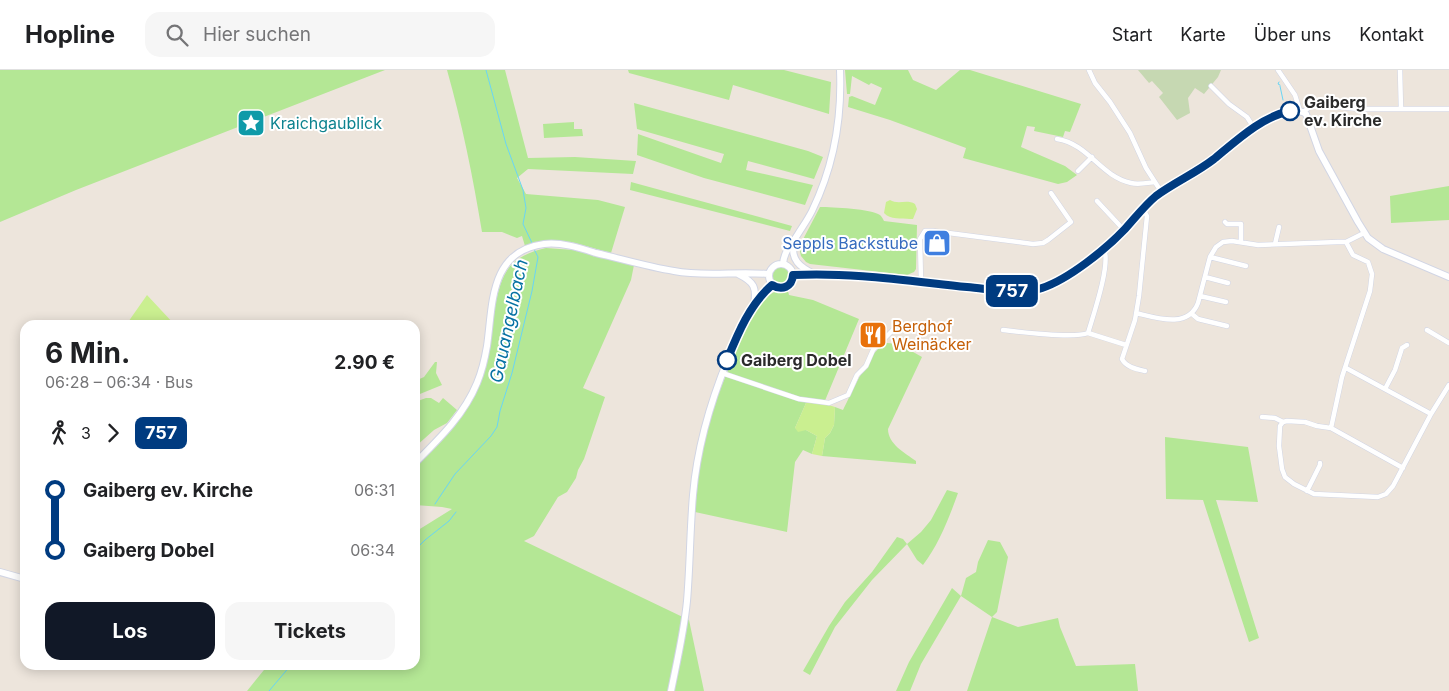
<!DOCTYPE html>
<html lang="de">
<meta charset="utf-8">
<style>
body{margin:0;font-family:Inter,sans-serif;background:#f6f6f6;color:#202124;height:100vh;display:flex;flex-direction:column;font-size:19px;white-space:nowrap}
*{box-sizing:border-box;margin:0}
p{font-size:16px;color:#757577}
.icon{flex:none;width:28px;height:28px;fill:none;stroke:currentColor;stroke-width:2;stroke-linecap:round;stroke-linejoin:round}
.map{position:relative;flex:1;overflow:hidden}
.details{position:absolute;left:20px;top:250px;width:400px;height:350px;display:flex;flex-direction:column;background:#fff;border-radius:15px;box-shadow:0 2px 12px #0003}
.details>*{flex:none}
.badge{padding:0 10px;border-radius:8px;font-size:18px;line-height:32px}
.map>.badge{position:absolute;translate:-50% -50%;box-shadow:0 0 0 2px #fff}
.legs{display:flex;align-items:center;gap:8px;height:55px;padding:0 25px;font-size:16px}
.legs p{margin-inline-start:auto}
.overview{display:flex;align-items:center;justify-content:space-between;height:85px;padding:0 25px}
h1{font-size:28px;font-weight:700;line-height:38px}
.button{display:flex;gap:10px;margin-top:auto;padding:10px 25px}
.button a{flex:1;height:58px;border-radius:15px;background:#111827;color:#fff;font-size:20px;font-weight:700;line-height:58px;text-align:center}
.button a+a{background:#f6f6f6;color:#202124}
ul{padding:0 25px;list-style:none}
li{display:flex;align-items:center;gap:18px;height:60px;font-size:19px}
li i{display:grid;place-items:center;width:8px;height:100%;margin:0 6px;background:currentColor}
li i::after{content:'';width:12px;height:12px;margin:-6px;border:4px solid;border-radius:50%;background:#fff}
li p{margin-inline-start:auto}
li:first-child i{background:linear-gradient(#0000 50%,currentColor 0)}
li:last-child i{background:linear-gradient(currentColor 50%,#0000 0)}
header{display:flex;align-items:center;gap:30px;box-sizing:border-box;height:70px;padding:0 25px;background:#fff;border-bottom:1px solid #e0e0e0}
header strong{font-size:24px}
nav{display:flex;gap:28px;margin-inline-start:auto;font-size:18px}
.search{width:350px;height:45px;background:#f6f6f6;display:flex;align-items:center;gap:12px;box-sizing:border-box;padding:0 18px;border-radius:15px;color:#757577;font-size:19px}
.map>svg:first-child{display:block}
</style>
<header>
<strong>Hopline</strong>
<div class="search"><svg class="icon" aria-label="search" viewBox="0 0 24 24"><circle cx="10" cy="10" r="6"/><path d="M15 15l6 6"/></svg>Hier suchen</div>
<nav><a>Start</a><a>Karte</a><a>Über uns</a><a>Kontakt</a></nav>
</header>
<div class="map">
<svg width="1449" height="621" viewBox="0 0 1449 621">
<rect width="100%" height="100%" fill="#ede5dc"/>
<!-- green -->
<path fill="#b4e795" d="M 0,0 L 385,0 L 76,120 L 0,152 Z
M 447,0 L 505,0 L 528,88 L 575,87 L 636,91 L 633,104 L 528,99 L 517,108 L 526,124 L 598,130 L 625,137 L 611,183 L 571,172 L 547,171 L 525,176 L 522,166 L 517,168 L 502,162 L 482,162 C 473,107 462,53 447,0 Z
M 628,0 L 784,0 L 831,12 L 829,44 L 733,15 L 729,30 L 629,3 Z
M 845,0 L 908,0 L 913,10 L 936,20 L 960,0 L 970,0 L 1081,34 L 1070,62 L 1065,61 L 1063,67 L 1034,61 L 1035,57 L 1027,56 L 1021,77 L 1065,96 L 1077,105 L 1067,112 L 1058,114 L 963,88 L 966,78 L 890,50 L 848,37 L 849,27 L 852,26 L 875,35 L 882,18 L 871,13 L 869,15 L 852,6 L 850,24 L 847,24 Z
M 634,33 L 808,81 L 823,87 L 814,109 L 748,91 L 746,100 L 813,115 L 805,135 L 704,108 L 637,85 L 638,64 L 721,93 L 724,84 L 637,59 Z
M 574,52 L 574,59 L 582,59 L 583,66 L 544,68 L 543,54 Z
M 631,112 L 792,156 L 790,161 L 630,120 Z
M 1449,116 L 1449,150 L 1391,153 L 1390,126 Z
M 820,137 C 832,137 872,139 880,145 C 882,147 883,149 884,151 L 917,155 L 916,199 L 914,202 L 907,205 L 810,194 L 806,192 L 801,186 L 799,177 Z
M 546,178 L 574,180 L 634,195 L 631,210 L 583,318 L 605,327 L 584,389 L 578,400 L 576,408 L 567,422 L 558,427 L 534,466 L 524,471 L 689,550 L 704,621 L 247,621 L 268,595 L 415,595 L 415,462 L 452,439 L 442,437 L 415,435 L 415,397 C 440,373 466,348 479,316 C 483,305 487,294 489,283 C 494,257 493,214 512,194 C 522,185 533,181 546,178 Z
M772 206a9 9 0 1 1 18 0a9 9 0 1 1-18 0Z
M 777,221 L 788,221 L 789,225 L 813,230 L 859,249 L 824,333 L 806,333 L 795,358 L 806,360 L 817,366 L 812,384 L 803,380 L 795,392 L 787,462 L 695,442 L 699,395 L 704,371 L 713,336 L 748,253 C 755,242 763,225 777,221 Z
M 887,273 L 899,274 L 922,287 L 888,359 C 888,374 905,383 916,391 L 916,394 L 822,386 L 825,368 L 830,363 L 834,355 L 835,337 L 843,340 C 851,325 871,277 887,273 Z
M 435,292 L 437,292 L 436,303 L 442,315 L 415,326 L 415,311 L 424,307 Z
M 426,328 L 431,328 L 439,333 L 443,328 L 457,340 L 447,353 L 434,360 L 415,377 L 415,332 Z
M 1165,367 L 1248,377 L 1258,432 L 1216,430 L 1259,568 L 1249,572 L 1203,430 L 1166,429 Z
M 947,420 L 958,423 C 949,448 939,474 923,495 L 917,490 L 907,474 L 872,510 L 835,557 L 810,605 L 803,601 L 829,556 L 845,532 L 872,502 L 897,467 L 903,469 L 907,474 L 921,462 L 931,450 Z
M 988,470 L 1000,472 L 1008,487 L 997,542 L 992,547 L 1018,557 L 1058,548 L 1060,557 L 1076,596 L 1135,594 L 1138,621 L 967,621 L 992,547 L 961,526 L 921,594 L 910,621 L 896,621 L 909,592 L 952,518 L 961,526 L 966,508 L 976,502 L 978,492 Z"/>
<!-- cemetery -->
<path fill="#c6d8b2" d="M 1138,0 L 1221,0 L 1218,7 L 1204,24 L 1195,18 L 1188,28 L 1190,43 L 1177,50 L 1159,27 L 1163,23 L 1152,11 L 1149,13 Z"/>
<!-- pitch -->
<path fill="#caef90" d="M 890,130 C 898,135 907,129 915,134 L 917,139 L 913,149 L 910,149 C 902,148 890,150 884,143 L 886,132 Z
M 147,225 L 175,255 L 126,255 Z
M 809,329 L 835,337 L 834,355 L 830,363 L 825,368 L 822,386 L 812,384 L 817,366 L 806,360 L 798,362 L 795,358 L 806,333 Z"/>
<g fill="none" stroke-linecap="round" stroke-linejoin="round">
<!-- stream -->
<path stroke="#69d5f5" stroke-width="1" d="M 486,0 L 506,74 L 523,120 L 526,138 L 523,154 L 532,173
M 1279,12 L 1278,14 L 1280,15
M 1280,16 L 1283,30
M 435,434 L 455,404 L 491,366 L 497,357 L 500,341 L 512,303 L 532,221 L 538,187 L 534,179
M 415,480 L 425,470 L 449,451 L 456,442
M 269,621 L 291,595"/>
<defs>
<path id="street" d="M 1089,0 L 1095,13 L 1110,32 L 1130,63 L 1146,98 L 1162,123
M 1278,0 L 1295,25 L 1300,41
M 1400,0 L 1401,39
M 1211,16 L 1229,34 L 1247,47 L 1254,58
M 1303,42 L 1310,37 L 1320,35 L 1359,39 L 1449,39
M 1057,69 C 1089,74 1100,106 1131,113 C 1138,115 1147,113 1155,112
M 1078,101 L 1092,87
M 1097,131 L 1124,160
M 1143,139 L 1147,146 L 1139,226 L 1135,250 L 1122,289 C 1126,297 1136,299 1145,301
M 1225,152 L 1227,154 L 1241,154 L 1241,172
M 1275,174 L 1279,157
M 1210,187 L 1246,196
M 1205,207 L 1228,213
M 921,212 L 920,169 L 925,161 L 933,161 L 1033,174 L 1043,173 L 1048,170 L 1071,152 L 1051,123
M 1200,226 L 1226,232
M 1136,243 C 1157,248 1188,259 1198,233 L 1210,187 L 1216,177 L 1223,172 L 1232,171 L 1258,175 L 1338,172 L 1346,172 L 1364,163
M 1192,244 L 1198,249 L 1227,256
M 1003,260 C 1021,262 1073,269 1088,263
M 1427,260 L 1449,273
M 1088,263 C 1093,246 1111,194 1104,179
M 1088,263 L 1126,275
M 1346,298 L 1431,344
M 722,303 L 799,329 L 829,333 L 848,325 L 857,305 L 866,296 L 873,280 L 895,258
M 1385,319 L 1395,300 L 1402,278 L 1407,275
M 1262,347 L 1275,348 L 1283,352
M 1331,358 L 1317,356 L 1305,352 L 1287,351 L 1283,352 L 1280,356 L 1279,376 L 1282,399 L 1285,407 L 1294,414 L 1314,424 L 1378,427 L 1386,424 L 1393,416 L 1431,344 L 1449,315
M 1331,358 L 1342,307 L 1370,221 L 1372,204 L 1368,192 L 1353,185 L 1346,172
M 1331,358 L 1403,398
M 1307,421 L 1320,395 L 1320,393"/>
<path id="secondary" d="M 794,172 C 790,190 800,197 814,204
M769 206a12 12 0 1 1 24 0a12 12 0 1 1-24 0Z
M 783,194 C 784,181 792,174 798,164 C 803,156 808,149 812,141 C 834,96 842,49 840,0
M 738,204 C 754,212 757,217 754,235
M 793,205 L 861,206 L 1014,221 C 1023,222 1032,221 1040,219 C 1066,212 1105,179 1124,160 C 1132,151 1140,141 1149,132 C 1164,118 1183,110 1200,99 C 1229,81 1266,35 1303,42 L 1306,44 L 1319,81 L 1358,152 L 1368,168 L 1383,179 L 1449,207
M 415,393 C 439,369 464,345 477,313 C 482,301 485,288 487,276 C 493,235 489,181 544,174 C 562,172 580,178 596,183 C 622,189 648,197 674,201 C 705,207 737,201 768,204
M 0,502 L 25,509
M 671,621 C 677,591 684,562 687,531 C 690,496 690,460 693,425 C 697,378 710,333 728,289 C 738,262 751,234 772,215"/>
</defs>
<!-- street casing -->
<use href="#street" stroke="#d1d5e4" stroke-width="5.5"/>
<!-- secondary casing -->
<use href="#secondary" stroke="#d1d5e4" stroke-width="8"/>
<!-- street -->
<use href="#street" stroke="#fff" stroke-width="4.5"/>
<!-- secondary -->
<use href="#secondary" stroke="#fff" stroke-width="6"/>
</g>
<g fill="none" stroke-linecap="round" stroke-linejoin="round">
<defs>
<path id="line-1" d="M 727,290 C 738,263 750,234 772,215 C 782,221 792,217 793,205 C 851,202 909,211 967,217 C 991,219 1019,226 1042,218 C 1069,209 1106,179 1125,159 C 1135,148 1145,135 1156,126 C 1175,112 1196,103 1214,89 C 1236,71 1261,47 1290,41"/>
</defs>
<!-- line-1 casing -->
<use href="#line-1" stroke="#fff" stroke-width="11"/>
<!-- line-1 -->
<use href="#line-1" stroke="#003b80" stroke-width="8"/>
</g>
<!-- icons -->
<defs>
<symbol id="sight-square" viewBox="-11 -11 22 22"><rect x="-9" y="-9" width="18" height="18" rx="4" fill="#0f9aa8" stroke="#fff"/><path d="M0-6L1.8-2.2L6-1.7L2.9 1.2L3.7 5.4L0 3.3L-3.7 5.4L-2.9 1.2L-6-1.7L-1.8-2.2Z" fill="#fff"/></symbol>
<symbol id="shop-square" viewBox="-11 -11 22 22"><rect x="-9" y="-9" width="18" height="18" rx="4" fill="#3f7fe0" stroke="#fff"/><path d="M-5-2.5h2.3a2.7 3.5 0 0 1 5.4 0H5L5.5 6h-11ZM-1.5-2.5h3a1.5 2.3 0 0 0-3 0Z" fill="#fff"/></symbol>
<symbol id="restaurant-square" viewBox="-11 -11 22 22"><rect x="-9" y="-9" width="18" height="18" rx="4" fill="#e8710a" stroke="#fff"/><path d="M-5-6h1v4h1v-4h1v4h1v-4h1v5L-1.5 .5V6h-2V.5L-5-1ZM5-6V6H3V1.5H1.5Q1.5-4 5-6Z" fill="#fff"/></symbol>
</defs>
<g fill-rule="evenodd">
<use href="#sight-square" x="235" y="37" width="32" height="32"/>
<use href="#shop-square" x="921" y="157" width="32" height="32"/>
<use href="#restaurant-square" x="857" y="249" width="32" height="32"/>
</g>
<!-- markers -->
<g fill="#fff" stroke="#003b80" stroke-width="2.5">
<circle cx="1290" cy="41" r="9"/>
<circle cx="727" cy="290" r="9"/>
</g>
<g text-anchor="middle" stroke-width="4" stroke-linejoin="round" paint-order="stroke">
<!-- stop labels -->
<g font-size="16" font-weight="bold" fill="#2a2a2a" stroke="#fff" text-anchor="start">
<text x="1304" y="38">Gaiberg<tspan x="1304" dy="18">ev. Kirche</tspan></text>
<text x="741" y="296">Gaiberg Dobel</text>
</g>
<!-- culture labels -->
<g font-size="16" fill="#0d838f" stroke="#fff" text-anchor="start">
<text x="270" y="59">Kraichgaublick</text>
</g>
<!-- shop labels -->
<g font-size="16" fill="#366cbe" stroke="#fff" text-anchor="end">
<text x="918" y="179">Seppls Backstube</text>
</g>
<!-- food labels -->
<g font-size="16" fill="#c56008" stroke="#fff" text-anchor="start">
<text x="892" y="262">Berghof<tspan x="892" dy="18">Weinäcker</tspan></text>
</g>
<!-- water labels -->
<g font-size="18" font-style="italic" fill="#0672a3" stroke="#fff">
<text transform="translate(509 251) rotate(-78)" y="6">Gauangelbach</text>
</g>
</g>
</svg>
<b class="badge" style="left:1012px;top:221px;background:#003b80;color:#fff">757</b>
<section class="details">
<div class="overview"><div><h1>6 Min.</h1><p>06:28 – 06:34 · Bus</p></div><b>2.90 €</b></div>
<div class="legs"><svg class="icon" aria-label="walk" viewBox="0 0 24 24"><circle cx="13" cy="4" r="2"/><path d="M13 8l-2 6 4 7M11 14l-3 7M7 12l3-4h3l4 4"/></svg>3<svg class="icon" aria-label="forward" viewBox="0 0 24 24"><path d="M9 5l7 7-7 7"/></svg><b class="badge" style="background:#003b80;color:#fff">757</b></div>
<ul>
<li><i style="color:#003b80"></i><b>Gaiberg ev. Kirche</b><p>06:31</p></li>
<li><i style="color:#003b80"></i><b>Gaiberg Dobel</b><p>06:34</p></li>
</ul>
<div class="button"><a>Los</a><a>Tickets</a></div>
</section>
</div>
